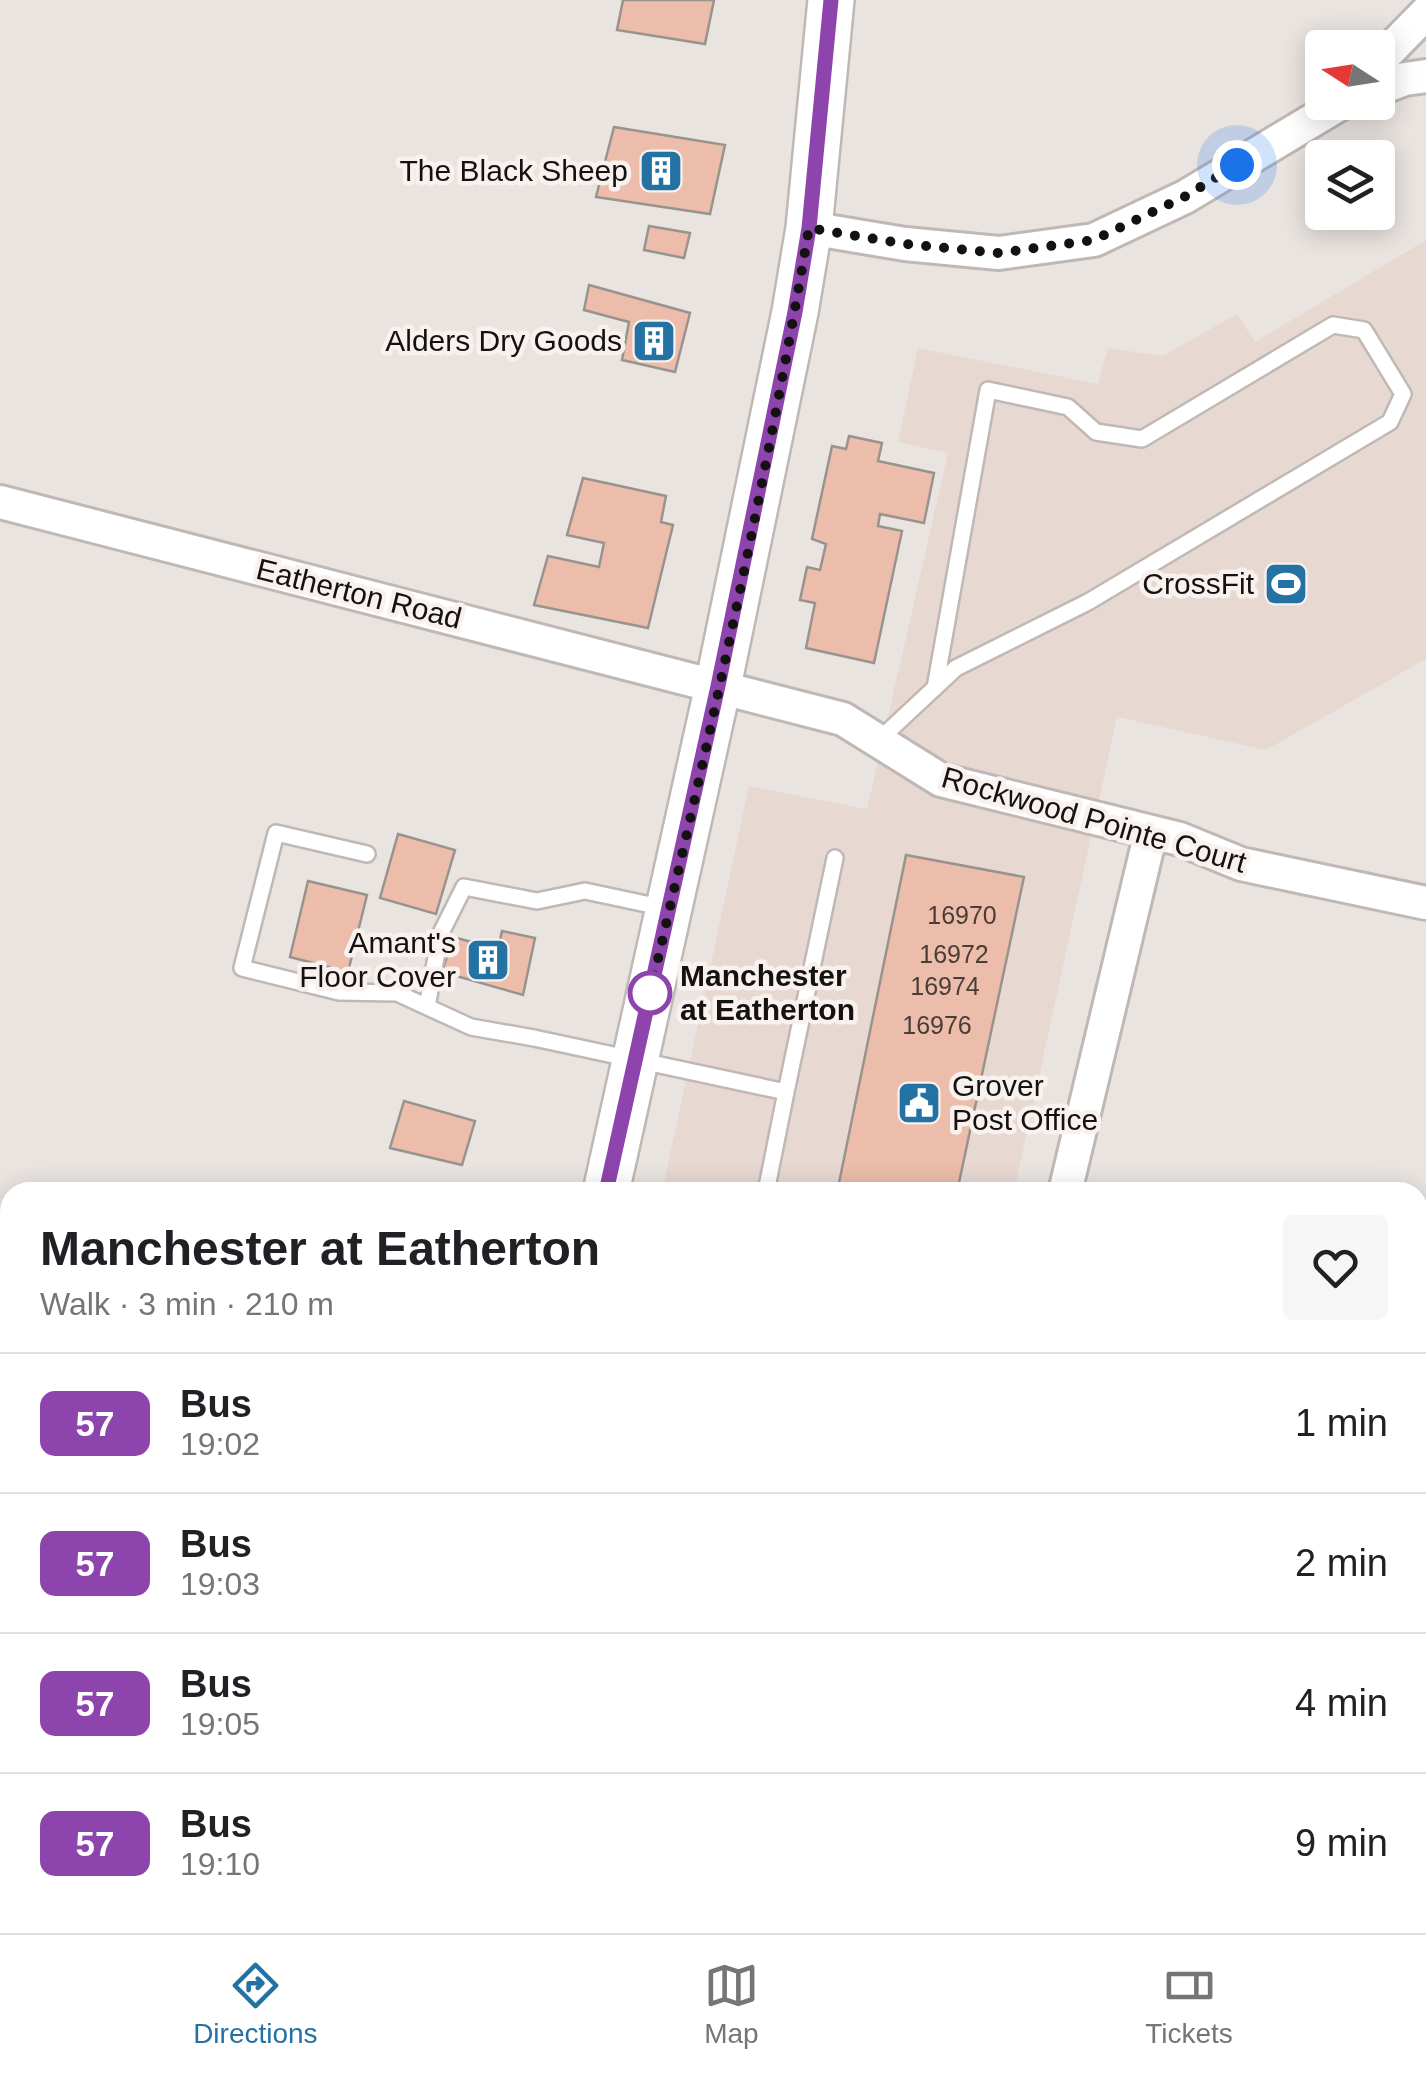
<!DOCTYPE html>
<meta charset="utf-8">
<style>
body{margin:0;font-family:Arial,sans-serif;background:#f6f6f6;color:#202124;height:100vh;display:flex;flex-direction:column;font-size:38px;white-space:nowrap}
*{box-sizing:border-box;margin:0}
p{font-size:32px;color:#757577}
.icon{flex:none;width:55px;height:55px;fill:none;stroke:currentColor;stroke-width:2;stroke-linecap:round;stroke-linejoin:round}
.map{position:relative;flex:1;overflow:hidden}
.sheet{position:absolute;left:0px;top:1182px;width:1428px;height:752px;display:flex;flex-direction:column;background:#fff;border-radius:30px 30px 0 0;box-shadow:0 5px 25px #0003}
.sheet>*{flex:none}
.badge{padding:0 20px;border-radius:15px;font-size:35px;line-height:65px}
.needle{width:65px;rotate:282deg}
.fabs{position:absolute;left:1305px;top:30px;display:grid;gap:20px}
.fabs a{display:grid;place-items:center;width:90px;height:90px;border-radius:10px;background:#fff;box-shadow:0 5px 25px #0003;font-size:50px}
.you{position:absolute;width:50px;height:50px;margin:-25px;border:8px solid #fff;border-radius:50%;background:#1a73e8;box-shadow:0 0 0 15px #1a73e833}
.map>.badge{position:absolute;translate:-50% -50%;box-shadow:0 0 0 5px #fff}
.round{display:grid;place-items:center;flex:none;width:105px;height:105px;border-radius:10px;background:#f6f6f6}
.summary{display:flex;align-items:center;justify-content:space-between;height:170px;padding:0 40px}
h1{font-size:48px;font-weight:700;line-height:75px}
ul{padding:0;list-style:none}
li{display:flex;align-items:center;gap:30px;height:140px;padding:0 40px;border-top:2px solid #e0e0e0}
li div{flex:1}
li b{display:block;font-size:38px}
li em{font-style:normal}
li .badge{min-width:110px;font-weight:700;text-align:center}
.dock{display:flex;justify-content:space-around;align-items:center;height:140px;border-top:2px solid #e0e0e0;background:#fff;font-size:28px;color:#757577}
.dock a{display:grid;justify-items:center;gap:5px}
.dock .selected{color:#2472a4}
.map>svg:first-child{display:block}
</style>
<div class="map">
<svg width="1426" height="1933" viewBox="0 0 1426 1933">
<rect width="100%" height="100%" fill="#eae4e1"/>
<!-- built -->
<path fill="#e7d8d2" d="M 1426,240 L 1426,659 L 1266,750 L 1117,717 L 1014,1192 L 662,1192 L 749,786 L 867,809 L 948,453 L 898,442 L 918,348 L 1098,384 L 1108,348 L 1163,356 L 1237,314 L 1255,342 Z"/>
<!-- building -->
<path fill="#ebbdaa" stroke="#999390" stroke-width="2.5" d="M 623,0 L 714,0 L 705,44 L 617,30 Z
M 614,127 L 725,145 L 710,214 L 596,197 Z
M 649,226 L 690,233 L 684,258 L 644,250 Z
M 589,285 L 690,313 L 675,372 L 622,360 L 629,322 L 584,310 Z
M 849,436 L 882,443 L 878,461 L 934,473 L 924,523 L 880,514 L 878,526 L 902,531 L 874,663 L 806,648 L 815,603 L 800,600 L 807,567 L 820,570 L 826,544 L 812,539 L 832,446 L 846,449 Z
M 583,478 L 666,496 L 661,522 L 673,525 L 648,628 L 534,605 L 548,556 L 599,567 L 604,543 L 567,535 Z
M 398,834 L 455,850 L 436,914 L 380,898 Z
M 906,855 L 1024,877 L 957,1192 L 883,1192 L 839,1183 Z
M 308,881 L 367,895 L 348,972 L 290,957 Z
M 502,931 L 535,938 L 523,995 L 442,972 L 453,937 L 498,949 Z
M 404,1101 L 475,1121 L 462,1165 L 390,1148 Z"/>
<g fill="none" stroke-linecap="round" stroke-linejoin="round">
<defs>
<path id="lane" d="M 880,739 L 956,668 L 1088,602 L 1390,422 L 1403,394 L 1364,330 L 1333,325 L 1142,439 L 1096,432 L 1068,407 L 988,390 L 935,688
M 367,854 L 276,833 L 242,968 L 339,992 L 397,993 L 471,1027 L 534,1038 L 786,1092 L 835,858
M 427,1007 L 440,935 L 464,887 L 537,901 L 585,891 L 665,908
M 766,1192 L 786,1092"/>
<path id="street" d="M 1378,62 L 1426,13
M 1378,89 L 1405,79 L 1426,76
M 809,228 L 905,244 L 999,253 L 1094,240 L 1185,197 L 1343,102
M 0,502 L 843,719 L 941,780 L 1180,839 L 1241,864 L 1426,903
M 1065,1192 L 1151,832
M 0,1323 L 10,1325
M 1418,1505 L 1426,1507
M 626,1925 L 662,1933"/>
<path id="secondary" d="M 606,1192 L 718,686 L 795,312 L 809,228 L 831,0
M 445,1933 L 447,1925"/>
</defs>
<!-- lane casing -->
<use href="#lane" stroke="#bfb8b5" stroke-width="20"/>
<!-- street casing -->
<use href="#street" stroke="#bfb8b5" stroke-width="38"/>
<!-- secondary casing -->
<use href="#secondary" stroke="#bfb8b5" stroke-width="50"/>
<!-- lane -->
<use href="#lane" stroke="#fff" stroke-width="15"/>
<!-- street -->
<use href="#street" stroke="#fff" stroke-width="32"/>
<!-- secondary -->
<use href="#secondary" stroke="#fff" stroke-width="45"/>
</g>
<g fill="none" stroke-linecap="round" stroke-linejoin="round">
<defs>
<path id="line" d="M 606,1192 L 718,686 L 795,312 L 809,228 L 831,0"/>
</defs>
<!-- line casing -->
<use href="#line" stroke="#fff" stroke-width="22"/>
<!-- line -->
<use href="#line" stroke="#8e44ad" stroke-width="15"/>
<!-- walk -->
<path stroke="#141211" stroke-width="10" stroke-dasharray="0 18" d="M 650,993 C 709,742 766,483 809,228 L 905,244 L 999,253 L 1094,240 L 1184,197 L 1237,165"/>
</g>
<!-- icons -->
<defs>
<symbol id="building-square" viewBox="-11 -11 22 22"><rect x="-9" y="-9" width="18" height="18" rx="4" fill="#2472a4" stroke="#f8f1ee"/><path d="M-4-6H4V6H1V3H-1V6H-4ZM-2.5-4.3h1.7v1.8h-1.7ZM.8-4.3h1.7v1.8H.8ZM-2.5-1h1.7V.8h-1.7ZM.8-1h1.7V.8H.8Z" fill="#fff"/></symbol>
<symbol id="stadium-square" viewBox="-11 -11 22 22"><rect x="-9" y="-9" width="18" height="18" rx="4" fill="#2472a4" stroke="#f8f1ee"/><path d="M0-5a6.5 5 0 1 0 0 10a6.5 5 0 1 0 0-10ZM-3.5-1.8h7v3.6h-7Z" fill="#fff"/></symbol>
<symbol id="civic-square" viewBox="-11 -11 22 22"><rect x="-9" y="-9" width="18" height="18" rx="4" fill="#2472a4" stroke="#f8f1ee"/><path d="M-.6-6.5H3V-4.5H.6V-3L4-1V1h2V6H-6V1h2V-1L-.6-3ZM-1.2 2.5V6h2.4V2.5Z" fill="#fff"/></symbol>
</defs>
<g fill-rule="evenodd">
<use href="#building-square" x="636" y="146" width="50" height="50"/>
<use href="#building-square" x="629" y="316" width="50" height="50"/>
<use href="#stadium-square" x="1261" y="559" width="50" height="50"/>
<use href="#building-square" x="463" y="935" width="50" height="50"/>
<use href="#civic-square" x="894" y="1078" width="50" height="50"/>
</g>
<!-- markers -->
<circle fill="#fff" stroke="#8e44ad" stroke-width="5" cx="650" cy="993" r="20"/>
<g text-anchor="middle" stroke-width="9" stroke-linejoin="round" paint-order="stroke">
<!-- number labels -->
<g font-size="25" fill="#4a3d37">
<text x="962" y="924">16970</text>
<text x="954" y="963">16972</text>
<text x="945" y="995">16974</text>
<text x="937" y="1034">16976</text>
</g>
<!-- poi labels -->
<g font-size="30" fill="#141211" stroke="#f8f1ee" text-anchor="end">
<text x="628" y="181">The Black Sheep</text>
<text x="622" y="351">Alders Dry Goods</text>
<text x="1254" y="594">CrossFit</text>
<text x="456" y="953">Amant's<tspan x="456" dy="34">Floor Cover</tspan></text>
<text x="952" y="1096" text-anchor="start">Grover<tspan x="952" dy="34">Post Office</tspan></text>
</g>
<!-- street labels -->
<g font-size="30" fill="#141211" stroke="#f8f1ee">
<text transform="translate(359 594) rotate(14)" y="10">Eatherton Road</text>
<text transform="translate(1094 820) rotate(16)" y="10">Rockwood Pointe Court</text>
</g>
<!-- stop labels -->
<g font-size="30" font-weight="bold" fill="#141211" stroke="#f8f1ee" text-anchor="start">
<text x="680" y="986">Manchester<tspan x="680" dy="34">at Eatherton</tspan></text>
</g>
</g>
</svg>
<div class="fabs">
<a><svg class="needle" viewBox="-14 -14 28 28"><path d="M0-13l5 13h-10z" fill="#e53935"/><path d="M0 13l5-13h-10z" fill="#757577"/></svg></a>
<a><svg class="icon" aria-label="layers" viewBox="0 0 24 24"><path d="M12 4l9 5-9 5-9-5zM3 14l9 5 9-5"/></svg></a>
</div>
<div class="you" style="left:1237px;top:165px"></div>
<section class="sheet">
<div class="summary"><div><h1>Manchester at Eatherton</h1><p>Walk · 3 min · 210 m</p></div><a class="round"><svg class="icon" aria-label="heart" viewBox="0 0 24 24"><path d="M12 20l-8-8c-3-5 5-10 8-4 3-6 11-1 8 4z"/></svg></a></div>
<ul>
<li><span class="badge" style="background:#8e44ad;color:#fff">57</span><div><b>Bus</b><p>19:02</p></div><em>1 min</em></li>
<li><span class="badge" style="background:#8e44ad;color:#fff">57</span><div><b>Bus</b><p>19:03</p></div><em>2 min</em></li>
<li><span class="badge" style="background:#8e44ad;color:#fff">57</span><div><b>Bus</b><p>19:05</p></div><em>4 min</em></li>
<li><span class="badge" style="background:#8e44ad;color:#fff">57</span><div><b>Bus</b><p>19:10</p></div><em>9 min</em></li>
</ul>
</section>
</div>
<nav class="dock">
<a class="selected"><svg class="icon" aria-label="directions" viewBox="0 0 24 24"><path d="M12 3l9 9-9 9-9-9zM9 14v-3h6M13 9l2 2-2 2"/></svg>Directions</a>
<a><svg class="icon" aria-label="map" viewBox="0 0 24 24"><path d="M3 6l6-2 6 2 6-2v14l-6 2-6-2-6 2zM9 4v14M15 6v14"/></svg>Map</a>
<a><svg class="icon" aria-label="tickets" viewBox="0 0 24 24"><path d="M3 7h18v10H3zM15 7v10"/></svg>Tickets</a>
</nav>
